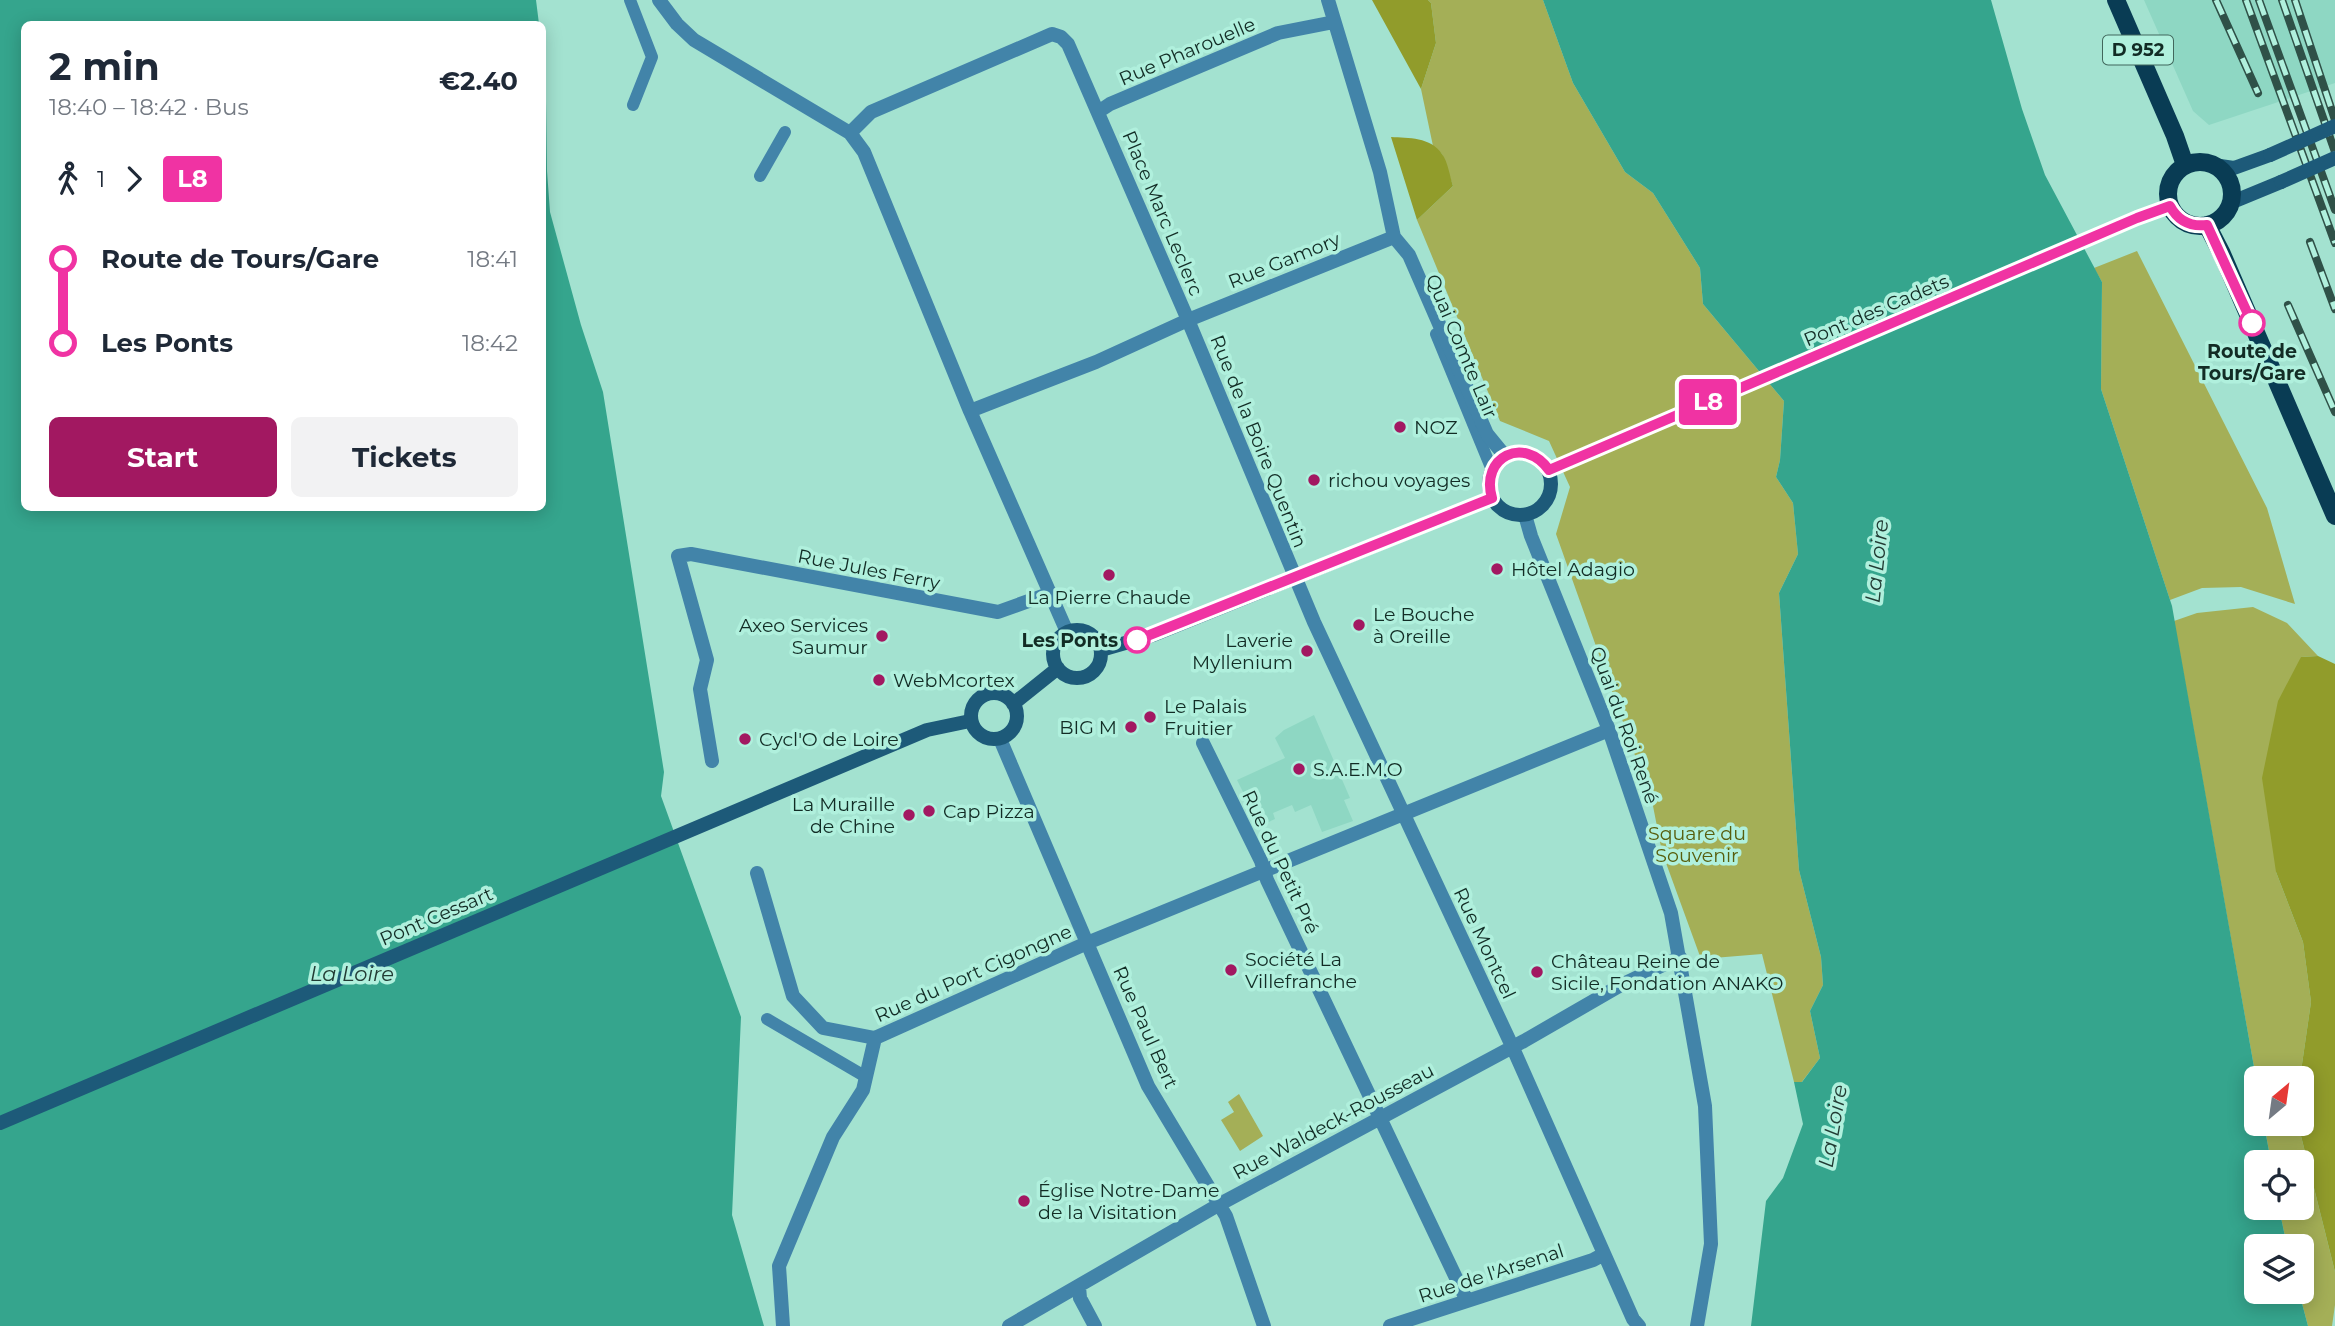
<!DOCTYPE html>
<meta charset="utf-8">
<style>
body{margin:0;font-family:Montserrat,sans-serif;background:#f2f2f3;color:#1f2937;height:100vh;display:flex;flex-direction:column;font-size:26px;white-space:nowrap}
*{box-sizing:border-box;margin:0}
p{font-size:23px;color:#747a83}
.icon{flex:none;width:38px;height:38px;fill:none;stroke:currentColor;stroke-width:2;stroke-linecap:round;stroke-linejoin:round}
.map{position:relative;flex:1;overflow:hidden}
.drawer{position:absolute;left:21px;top:21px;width:525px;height:490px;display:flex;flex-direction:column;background:#fff;border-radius:10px;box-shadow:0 4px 18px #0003}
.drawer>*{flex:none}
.badge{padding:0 14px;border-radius:5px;font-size:24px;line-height:46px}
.needle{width:46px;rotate:29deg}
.buttons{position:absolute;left:2244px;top:1066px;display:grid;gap:14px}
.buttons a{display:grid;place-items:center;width:70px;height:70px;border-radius:10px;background:#fff;box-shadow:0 4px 18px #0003;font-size:35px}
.map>.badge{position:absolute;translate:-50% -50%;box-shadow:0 0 0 4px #fff}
.legs{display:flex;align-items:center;gap:10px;height:77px;padding:0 28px;font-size:23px}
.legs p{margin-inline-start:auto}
.summary{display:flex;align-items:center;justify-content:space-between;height:119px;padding:0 28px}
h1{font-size:38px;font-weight:700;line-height:52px}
.primary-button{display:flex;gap:14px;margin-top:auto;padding:14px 28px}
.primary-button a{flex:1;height:80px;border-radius:10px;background:#a21861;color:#fff;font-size:28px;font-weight:700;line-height:80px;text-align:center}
.primary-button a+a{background:#f2f2f3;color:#1f2937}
ul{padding:0 28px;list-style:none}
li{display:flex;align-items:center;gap:24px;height:84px;font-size:26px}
li i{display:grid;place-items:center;width:10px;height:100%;margin:0 9px;background:currentColor}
li i::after{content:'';width:18px;height:18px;margin:-9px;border:5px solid;border-radius:50%;background:#fff}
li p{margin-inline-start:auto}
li:first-child i{background:linear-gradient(#0000 50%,currentColor 0)}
li:last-child i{background:linear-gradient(currentColor 50%,#0000 0)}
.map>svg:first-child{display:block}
</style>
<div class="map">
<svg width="2335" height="1326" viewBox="0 0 2335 1326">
<rect width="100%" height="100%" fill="#a3e2d0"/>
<!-- built -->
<path fill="#8ed7c3" d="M 2144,0 L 2335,0 L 2335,83 L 2209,125 L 2193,111 Z
M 1314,715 L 1350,798 L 1344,800 L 1353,821 L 1322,832 L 1311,805 L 1295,812 L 1292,805 L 1273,813 L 1275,819 L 1260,826 L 1237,780 L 1285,758 L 1275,738 L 1284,730 Z"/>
<!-- green -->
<path fill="#a4af57" d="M 1428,0 L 1543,0 L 1573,83 L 1625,172 L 1653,193 L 1700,268 L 1703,304 L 1784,401 L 1780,460 L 1776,477 L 1793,503 L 1798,554 L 1779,593 L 1799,870 L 1821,957 L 1823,985 L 1810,1011 L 1820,1058 L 1801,1083 L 1794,1082 L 1762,954 L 1701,959 L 1662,852 L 1653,806 L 1556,534 L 1570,487 L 1549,441 L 1500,421 L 1417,220 L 1453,186 L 1442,154 L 1433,146 L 1421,89 L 1436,43 L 1431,3 Z
M 2137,251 L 2267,508 L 2295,604 L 2241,587 L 2202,588 L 2170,600 L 2101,389 L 2102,282 L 2094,268 Z
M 2253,607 L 2287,623 L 2318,656 L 2301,657 L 2276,872 L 2303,942 L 2311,1002 L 2300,1078 L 2256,1078 L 2174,621 L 2197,613 Z
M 1239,1094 L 1263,1136 L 1240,1151 L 1221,1120 L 1234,1112 L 1228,1102 Z
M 2264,1124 L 2298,1124 L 2335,1272 L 2335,1305 L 2332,1326 L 2308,1326 L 2299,1292 L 2301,1292 L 2301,1246 L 2287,1246 L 2279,1208 L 2301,1208 L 2301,1162 L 2271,1162 Z"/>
<!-- forest -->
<path fill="#919c2b" d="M 1372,0 L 1428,0 L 1431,3 L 1436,43 L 1421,89 Z
M 1391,137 C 1408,138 1431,137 1442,154 C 1448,162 1450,177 1453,186 L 1417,220 Z
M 2318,656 L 2335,664 L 2335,1272 L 2298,1124 L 2301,1124 L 2300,1078 L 2311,1002 L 2303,942 L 2276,872 L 2262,778 L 2278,701 L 2301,657 Z"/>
<!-- water -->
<path fill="#35a58d" d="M 0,0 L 536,0 L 539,24 L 24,24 L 24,508 L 542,508 L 543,62 L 546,101 L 547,171 L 550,212 L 581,325 L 603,392 L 664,772 L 661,796 L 741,1017 L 732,1215 L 764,1326 L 0,1326 Z
M 1543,0 L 1991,0 L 2022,109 L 2045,175 L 2102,282 L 2101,389 L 2172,606 L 2256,1078 L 2256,1124 L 2264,1124 L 2271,1162 L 2256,1162 L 2256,1208 L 2279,1208 L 2287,1246 L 2256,1246 L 2256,1292 L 2299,1292 L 2308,1326 L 1751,1326 L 1766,1201 L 1783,1178 L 1803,1124 L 1794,1082 L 1802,1082 L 1820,1058 L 1810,1011 L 1823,985 L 1821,957 L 1799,870 L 1779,593 L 1798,554 L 1793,503 L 1776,477 L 1780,460 L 1784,401 L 1703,304 L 1700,268 L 1653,193 L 1625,172 L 1573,83 Z"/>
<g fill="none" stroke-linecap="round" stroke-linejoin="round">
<!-- lane -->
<path stroke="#4284a9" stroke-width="12" d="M 630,0 L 652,57 L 633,105
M 760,176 L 785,132
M 1436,334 L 1492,470
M 767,1019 L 866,1077"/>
<!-- street -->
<path stroke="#4284a9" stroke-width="14" d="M 659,0 L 677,24 L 694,40 L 850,133 L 864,152 L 970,411 L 1067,632
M 1328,0 L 1380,172 L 1394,237 L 1409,255 L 1487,434 L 1505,456
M 1098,112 L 1110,104 L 1278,33 L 1334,22
M 850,133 L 871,112 L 1052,34 L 1061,37 L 1068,44 L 1188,320 L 1096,362 L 970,411
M 1394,237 L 1188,320 L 1314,622 L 1512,1046 L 1633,1319 L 1639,1326
M 1525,515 L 1531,536 L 1609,730 L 1671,913 L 1705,1106 L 1711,1244 L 1697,1326
M 1000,739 L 1148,1086 L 1226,1216 L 1264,1326
M 1203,743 L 1261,861 L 1267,880 L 1467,1301
M 712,761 L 700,689 L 707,660 L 678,556 L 691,554 L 998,612 L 1051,593
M 757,873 L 793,996 L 823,1028 L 875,1038
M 875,1038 L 1087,943 L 1609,730
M 1079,1287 L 1080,1298 L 1095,1326
M 783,1326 L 779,1266 L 833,1137 L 863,1090 L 875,1038
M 1009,1326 L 1220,1204 L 1524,1041 L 1621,985 L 1680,957
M 1390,1326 L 1593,1260 L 1604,1254"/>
<!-- secondary -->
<path stroke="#1d5a79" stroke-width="14" d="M 2213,165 L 2234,168 L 2270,155
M 2230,203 L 2281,182
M1489 484a31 31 0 1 1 62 0a31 31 0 1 1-62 0Z
M 1549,470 L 2137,218 L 2170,206
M1053 654a24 24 0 1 1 48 0a24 24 0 1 1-48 0Z
M 1101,650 L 1153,635 L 1492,498
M971 716a23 23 0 1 1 46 0a23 23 0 1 1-46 0Z
M 1013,704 L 1058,668
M 0,1123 L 927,730 L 970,721"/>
<!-- primary -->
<path stroke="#093c54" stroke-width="18" d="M 2116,0 L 2175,136 L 2185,165
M2168 194a32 32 0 1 1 64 0a32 32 0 1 1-64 0Z
M 2207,225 L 2222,254 L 2335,516"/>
<defs>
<path id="rail" d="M 2216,0 L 2258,93
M 2246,0 L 2335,243
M 2259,0 L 2335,210
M 2282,0 L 2335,152
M 2295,0 L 2335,120
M 2310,242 L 2335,309
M 2288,305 L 2335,412"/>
</defs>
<!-- rail casing -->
<use href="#rail" stroke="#2f5148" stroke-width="8"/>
<!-- rail -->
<use href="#rail" stroke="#b0f0dd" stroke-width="5" stroke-dasharray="16" stroke-linecap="butt"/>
<!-- secondary-bridge -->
<path stroke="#1d5a79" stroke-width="14" d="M 2270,155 L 2335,126
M 2281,182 L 2335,158"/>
</g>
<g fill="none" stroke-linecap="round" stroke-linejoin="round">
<defs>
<path id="line-1" d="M 1137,640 L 1492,498 C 1480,457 1524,435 1549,470 L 2137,218 L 2170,206 C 2178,221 2190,227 2207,225 L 2252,323"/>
</defs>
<!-- line-1 casing -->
<use href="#line-1" stroke="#fff" stroke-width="16"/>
<!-- line-1 -->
<use href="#line-1" stroke="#f033a3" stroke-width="10"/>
</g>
<!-- markers -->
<g fill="#fff" stroke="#f033a3" stroke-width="3.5">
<circle cx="2252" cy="323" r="12"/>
<circle cx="1137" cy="640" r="12"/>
</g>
<g fill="#a21861" stroke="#b0f0dd" stroke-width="2.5">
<circle cx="1400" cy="427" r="7"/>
<circle cx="1314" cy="480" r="7"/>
<circle cx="1497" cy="569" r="7"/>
<circle cx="1109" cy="575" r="7"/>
<circle cx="1359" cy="625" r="7"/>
<circle cx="882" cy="636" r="7"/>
<circle cx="1307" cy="651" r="7"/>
<circle cx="879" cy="680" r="7"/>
<circle cx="1150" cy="717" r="7"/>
<circle cx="1131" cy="727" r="7"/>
<circle cx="745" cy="739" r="7"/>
<circle cx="1299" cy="769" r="7"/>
<circle cx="929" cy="811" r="7"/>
<circle cx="909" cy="815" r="7"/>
<circle cx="1231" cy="970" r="7"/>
<circle cx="1537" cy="972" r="7"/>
<circle cx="1024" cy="1201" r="7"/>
</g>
<g text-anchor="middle" stroke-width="7" stroke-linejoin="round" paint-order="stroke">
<!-- shield labels -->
<rect fill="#b0f0dd" stroke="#41675c" stroke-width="2" x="2103" y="35.5" width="70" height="29" rx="5"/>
<g font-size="18" font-weight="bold" fill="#122c25">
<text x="2138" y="56">D 952</text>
</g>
<!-- street labels -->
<g font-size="19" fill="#122c25" stroke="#b0f0dd">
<text transform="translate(1187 51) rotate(-23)" y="7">Rue Pharouelle</text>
<text transform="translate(1163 213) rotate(67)" y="7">Place Marc Leclerc</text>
<text transform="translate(1284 260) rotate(-22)" y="7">Rue Gamory</text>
<text transform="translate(1876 310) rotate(-23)" y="7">Pont des Cadets</text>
<text transform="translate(1462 346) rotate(67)" y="7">Quai Comte Lair</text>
<text transform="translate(1259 441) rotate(68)" y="7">Rue de la Boire Quentin</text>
<text transform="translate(869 569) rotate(11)" y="7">Rue Jules Ferry</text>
<text transform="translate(1625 725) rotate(70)" y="7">Quai du Roi René</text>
<text transform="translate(1281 862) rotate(65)" y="7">Rue du Petit Pré</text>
<text transform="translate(436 916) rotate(-23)" y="7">Pont Cessart</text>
<text transform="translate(1485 943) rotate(65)" y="7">Rue Montcel</text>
<text transform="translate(973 973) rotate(-24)" y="7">Rue du Port Cigongne</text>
<text transform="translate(1146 1027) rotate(66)" y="7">Rue Paul Bert</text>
<text transform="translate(1333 1121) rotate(-28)" y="7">Rue Waldeck-Rousseau</text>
<text transform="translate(1491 1273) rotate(-18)" y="7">Rue de l'Arsenal</text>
</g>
<!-- stop labels -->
<g font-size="19" font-weight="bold" fill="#122c25" stroke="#b0f0dd">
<text x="2252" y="358">Route de<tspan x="2252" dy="22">Tours/Gare</tspan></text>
<text x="1118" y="647" text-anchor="end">Les Ponts</text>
</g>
<!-- poi labels -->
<g font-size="19" fill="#122c25" stroke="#b0f0dd" text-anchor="start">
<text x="1414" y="434">NOZ</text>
<text x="1328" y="487">richou voyages</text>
<text x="1511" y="576">Hôtel Adagio</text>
<text x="1109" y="604" text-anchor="middle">La Pierre Chaude</text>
<text x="1373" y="621">Le Bouche<tspan x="1373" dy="22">à Oreille</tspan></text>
<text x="868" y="632" text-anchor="end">Axeo Services<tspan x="868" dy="22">Saumur</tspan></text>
<text x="1293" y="647" text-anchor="end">Laverie<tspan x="1293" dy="22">Myllenium</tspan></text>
<text x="893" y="687">WebMcortex</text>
<text x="1164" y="713">Le Palais<tspan x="1164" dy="22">Fruitier</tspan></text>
<text x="1117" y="734" text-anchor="end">BIG M</text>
<text x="759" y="746">Cycl'O de Loire</text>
<text x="1313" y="776">S.A.E.M.O</text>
<text x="895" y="811" text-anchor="end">La Muraille<tspan x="895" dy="22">de Chine</tspan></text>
<text x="943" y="818">Cap Pizza</text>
<text x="1245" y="966">Société La<tspan x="1245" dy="22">Villefranche</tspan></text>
<text x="1551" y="968">Château Reine de<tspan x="1551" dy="22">Sicile, Fondation ANAKO</tspan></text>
<text x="1038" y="1197">Église Notre-Dame<tspan x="1038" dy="22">de la Visitation</tspan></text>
</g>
<!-- park labels -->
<g font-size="19" fill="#575e0d" stroke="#b0f0dd">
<text x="1697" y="840">Square du<tspan x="1697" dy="22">Souvenir</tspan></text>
</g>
<!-- water labels -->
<g font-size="21" font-style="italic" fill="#223b34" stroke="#b0f0dd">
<text transform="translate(1877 561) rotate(-84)" y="7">La Loire</text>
<text x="352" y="981">La Loire</text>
<text transform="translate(1833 1126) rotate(-80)" y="7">La Loire</text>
</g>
</g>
</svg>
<div class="buttons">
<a><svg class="needle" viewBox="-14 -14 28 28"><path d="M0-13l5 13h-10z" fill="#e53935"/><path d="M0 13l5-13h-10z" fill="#747a83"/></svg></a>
<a><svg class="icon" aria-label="locate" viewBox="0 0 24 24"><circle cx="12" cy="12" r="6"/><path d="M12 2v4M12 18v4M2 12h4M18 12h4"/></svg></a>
<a><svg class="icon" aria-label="layers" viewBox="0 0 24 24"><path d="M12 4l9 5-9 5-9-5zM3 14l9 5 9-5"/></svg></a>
</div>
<b class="badge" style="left:1708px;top:402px;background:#f033a3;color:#fff">L8</b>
<section class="drawer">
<div class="summary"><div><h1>2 min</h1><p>18:40 – 18:42 · Bus</p></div><b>€2.40</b></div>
<div class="legs"><svg class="icon" aria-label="walk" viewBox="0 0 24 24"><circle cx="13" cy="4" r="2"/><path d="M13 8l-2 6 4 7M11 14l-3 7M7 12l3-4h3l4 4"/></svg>1<svg class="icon" aria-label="forward" viewBox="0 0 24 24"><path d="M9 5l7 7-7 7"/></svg><b class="badge" style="background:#f033a3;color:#fff">L8</b></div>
<ul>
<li><i style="color:#f033a3"></i><b>Route de Tours/Gare</b><p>18:41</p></li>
<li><i style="color:#f033a3"></i><b>Les Ponts</b><p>18:42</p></li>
</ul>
<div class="primary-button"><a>Start</a><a>Tickets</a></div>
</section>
</div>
